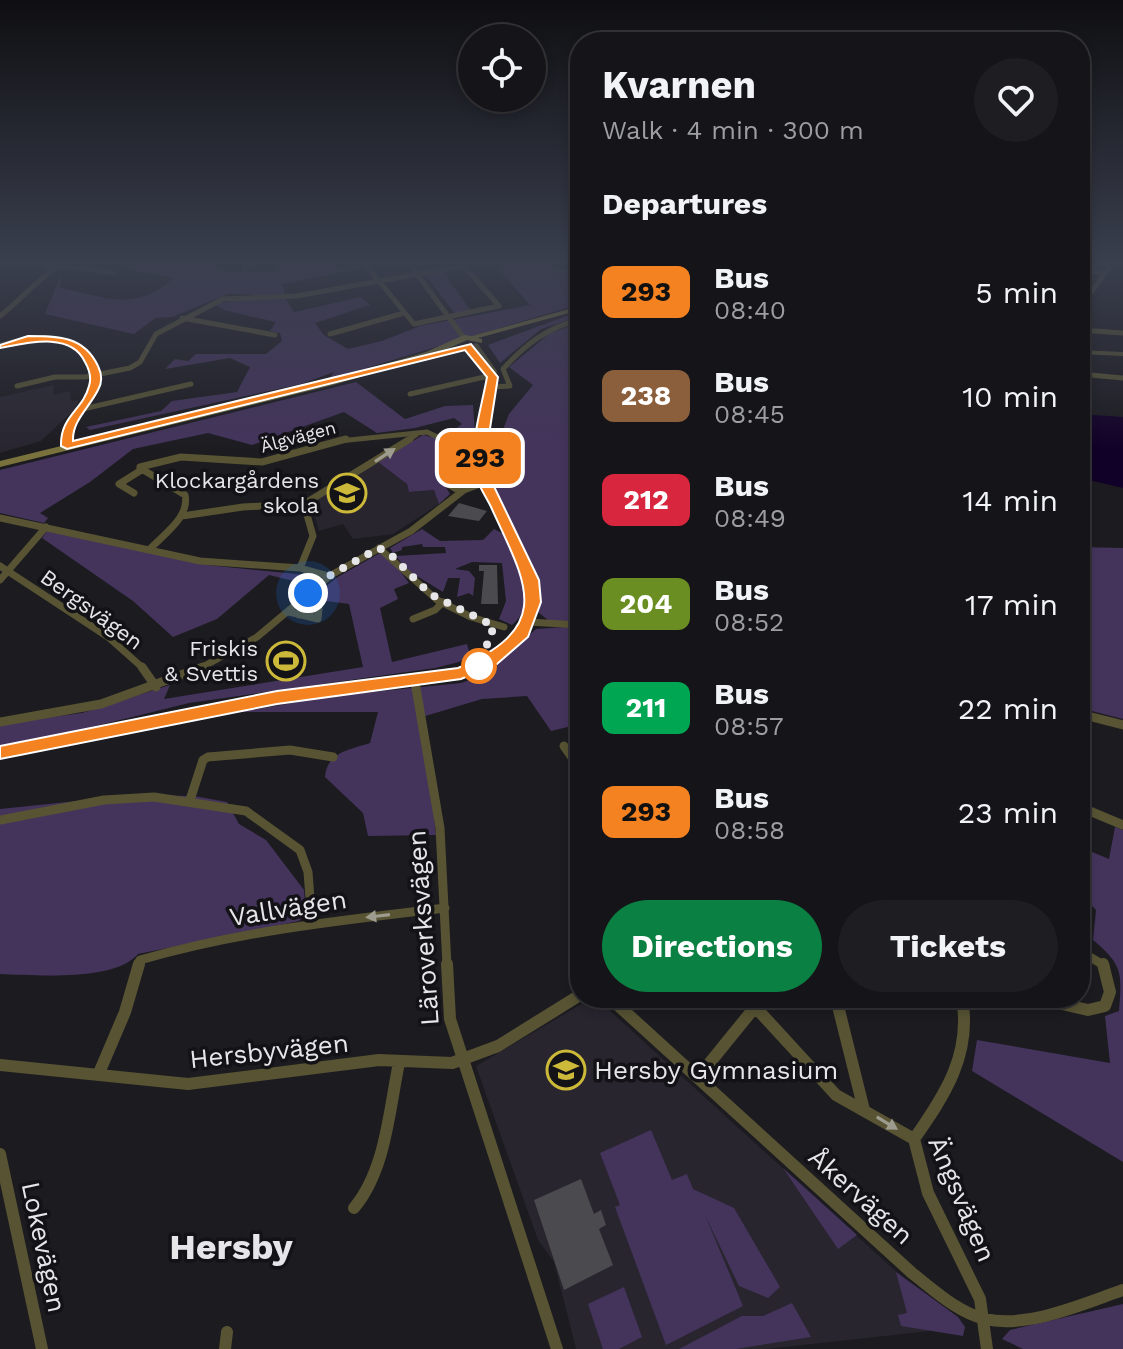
<!DOCTYPE html>
<meta charset="utf-8">
<style>
body{margin:0;font-family:"Work Sans",sans-serif;background:#1e1d21;color:#f1f3f6;height:100vh;display:flex;flex-direction:column;font-size:30px;white-space:nowrap}
*{box-sizing:border-box;margin:0}
p{font-size:26px;color:#9d9ea2}
.icon{flex:none;width:44px;height:44px;fill:none;stroke:currentColor;stroke-width:2;stroke-linecap:round;stroke-linejoin:round}
.map{position:relative;flex:1;overflow:hidden}
.panel{position:absolute;left:570px;top:32px;width:520px;height:976px;display:flex;flex-direction:column;background:#151418;border-radius:32px;box-shadow:0 4px 12px #0003,0 0 0 2px #343337}
.panel>*{flex:none}
.badge{padding:0 16px;border-radius:12px;font-size:28px;line-height:52px}
.buttons{position:absolute;left:458px;top:24px;display:grid;gap:16px}
.buttons a{display:grid;place-items:center;width:88px;height:88px;border-radius:50%;background:#151418;box-shadow:0 4px 12px #0003,0 0 0 2px #343337;font-size:40px}
.you{position:absolute;width:40px;height:40px;margin:-20px;border:6px solid #fff;border-radius:50%;background:#1a73e8;box-shadow:0 0 0 12px #1a73e833}
.map>.badge{position:absolute;translate:-50% -50%;box-shadow:0 0 0 4px #fff}
h2{padding:0 32px;font-size:30px;line-height:72px}
.round{display:grid;place-items:center;flex:none;width:84px;height:84px;border-radius:42px;background:#1e1d21}
.summary{display:flex;align-items:center;justify-content:space-between;height:136px;padding:0 32px}
h1{font-size:38px;font-weight:700;line-height:60px}
.action{display:flex;gap:16px;margin-top:auto;padding:16px 32px}
.action a{flex:1;height:92px;border-radius:48px;background:#0b8043;color:#fff;font-size:32px;font-weight:700;line-height:92px;text-align:center}
.action a+a{background:#1e1d21;color:#f1f3f6}
ul{padding:0;list-style:none}
li{display:flex;align-items:center;gap:24px;height:104px;padding:0 32px}
li div{flex:1}
li b{display:block;font-size:30px}
li em{font-style:normal}
li .badge{min-width:88px;font-weight:700;text-align:center}
.map>svg:first-child{display:block}
</style>
<div class="map">
<svg width="1123" height="1349" viewBox="0 0 1123 1349">
<rect width="100%" height="100%" fill="#1c1b20"/>
<!-- built -->
<path fill="#28252f" d="M 54,385 L 53,395 L 70,391 L 71,401 L 79,400 L 75,409 L 41,441 L 0,453 L 0,397 Z
M 378,462 L 407,484 L 409,492 L 435,490 L 439,504 L 393,534 L 353,539 L 343,524 L 319,531 L 311,503 Z
M 592,998 L 596,998 L 958,1328 L 766,1349 L 576,1349 L 554,1262 L 538,1240 L 476,1066 Z"/>
<!-- green -->
<path fill="#44345c" d="M 131,263 L 208,263 L 228,272 L 274,271 L 281,263 L 336,263 L 340,269 L 363,264 L 365,268 L 282,284 L 286,296 L 228,294 L 172,317 L 155,318 L 134,334 L 45,314 L 61,275 L 60,288 C 108,297 133,313 174,278 L 127,269 Z
M 493,263 C 525,263 556,261 580,277 L 580,304 L 329,379 L 334,372 L 301,384 L 90,430 L 86,427 L 161,411 L 172,401 L 237,392 L 250,367 L 230,358 L 165,369 L 175,359 L 188,361 L 196,354 L 266,354 L 282,341 L 280,333 L 270,331 L 276,322 L 224,310 L 214,304 L 252,298 L 286,299 L 294,312 L 361,297 L 370,305 L 315,323 L 324,335 L 348,349 L 382,341 L 420,326 L 530,305 Z
M 442,271 L 471,311 L 455,314 L 425,274 Z
M 580,311 L 580,316 L 541,329 L 500,363 L 488,345 Z
M 580,323 L 580,621 L 549,621 L 538,612 L 539,594 L 533,575 L 487,468 L 504,464 L 497,445 L 509,414 L 533,385 L 509,367 L 550,333 Z
M 356,382 L 405,419 L 445,406 L 473,405 L 475,434 L 449,439 L 445,436 L 462,424 L 454,418 L 415,428 L 377,433 L 344,412 L 252,445 L 208,433 L 133,449 L 90,482 L 40,513 L 48,518 L 44,523 L 0,513 L 0,470 Z
M 423,435 L 441,439 L 455,456 L 443,482 L 450,494 L 439,504 L 434,490 L 409,492 L 407,484 L 378,462 Z
M 422,529 L 440,541 L 483,540 L 494,529 L 507,536 C 518,562 540,603 512,625 L 499,619 L 506,601 L 502,563 L 472,562 L 455,569 L 469,571 L 475,578 L 473,596 L 469,593 L 457,597 L 460,578 L 448,578 L 443,592 L 407,570 L 396,556 L 446,553 L 445,547 L 423,547 L 422,544 L 402,547 L 402,550 L 393,553 L 390,548 Z
M 48,530 L 207,565 L 306,575 L 313,580 L 310,585 L 269,575 L 217,619 L 173,637 L 133,601 L 42,538 Z
M 1080,547 L 1123,548 L 1123,719 L 1080,708 Z
M 380,553 L 394,563 L 409,583 L 394,589 L 398,599 L 380,608 L 392,662 L 467,644 L 470,655 L 459,662 L 435,668 L 189,703 L 31,742 L 0,746 L 0,724 L 82,713 L 170,685 L 164,699 L 363,667 L 349,604 L 311,599 L 336,578 Z
M 580,626 L 580,724 L 551,731 L 527,696 L 482,699 L 422,717 L 436,835 L 368,836 L 363,813 L 325,777 C 327,752 349,750 370,743 L 378,712 L 240,712 L 333,696 L 461,683 L 484,675 L 536,629 Z
M 135,795 L 194,796 L 227,802 L 239,824 L 266,840 L 304,890 L 306,913 L 299,921 L 138,954 C 114,982 35,975 0,974 L 0,809 Z
M 1115,827 L 1123,830 L 1123,1162 L 972,1071 L 977,1040 L 1110,1063 L 1105,1016 L 1119,1011 C 1122,973 1123,965 1093,940 L 1096,910 L 1080,894 L 1080,847 L 1109,859 Z
M 651,1130 L 672,1180 L 687,1174 L 693,1189 L 734,1208 L 780,1287 L 768,1298 L 739,1286 L 705,1215 L 743,1306 L 666,1345 L 615,1207 L 620,1205 L 600,1153 Z
M 783,1168 L 857,1235 L 838,1249 Z
M 896,1272 L 958,1317 L 965,1327 L 963,1336 L 901,1326 L 898,1315 L 907,1313 Z
M 624,1287 L 642,1337 L 619,1349 L 603,1349 L 588,1304 Z
M 792,1303 L 811,1337 L 736,1349 L 679,1349 L 742,1316 L 763,1316 Z
M 1123,1304 L 1123,1349 L 1023,1349 L 1002,1339 L 1010,1330 Z"/>
<!-- water -->
<path fill="#110027" d="M 1080,414 L 1123,417 L 1123,488 L 1080,478 Z"/>
<!-- building -->
<path fill="#4b4a4f" d="M 459,503 L 487,511 L 479,521 L 448,516 Z
M 479,565 L 497,565 L 498,604 L 481,604 L 484,571 L 479,571 Z
M 581,1179 L 594,1214 L 601,1210 L 606,1225 L 599,1229 L 613,1265 L 564,1290 L 534,1200 Z"/>
<g fill="none" stroke-linecap="round" stroke-linejoin="round">
<!-- minor-far3 -->
<path stroke="#575333" stroke-width="5" d="M 364,263 L 379,281
M 409,263 L 464,338
M 1088,263 L 1108,265
M 61,266 L 115,273
M 464,266 L 499,306 L 414,324 L 379,281 Z
M 244,269 L 253,263
M 1080,269 L 1105,273
M 1080,299 L 1092,291 L 1112,264
M 0,316 C 21,300 38,278 61,265 L 47,267 L 51,269
M 182,318 L 275,335
M 1080,330 L 1123,333
M 330,334 L 404,313
M 0,345 C 29,337 74,329 91,361 C 96,371 97,381 93,392 C 86,410 68,420 67,441
M 1080,374 L 1123,378
M 17,386 L 55,377 L 85,377 L 130,368 L 140,362 L 156,334 L 223,299 L 297,296 L 379,281
M 493,387 L 510,386 L 503,369 C 525,345 547,327 580,320
M 410,394 L 493,375
M 83,409 L 191,384
M 339,441 L 427,432 L 446,441
M 407,441 L 416,435"/>
<!-- minor-far2 -->
<path stroke="#575333" stroke-width="7" d="M 67,439 L 67,446
M 444,439 C 461,456 456,462 445,482 L 458,490
M 140,467 L 181,457 L 262,462 L 346,439
M 140,468 L 185,495 C 190,517 164,534 150,549
M 134,493 L 119,484 L 143,469
M 182,516 L 243,507 L 304,504
M 0,518 L 200,561 L 300,568 L 329,576
M 379,548 L 437,600 L 471,617 L 504,627
M 0,566 L 108,637 L 144,669
M 300,568 L 313,536 L 304,504 L 410,439
M 0,580 L 46,527
M 289,612 L 318,619 L 319,609 L 299,615
M 413,619 L 435,610 L 443,602
M 528,622 L 580,625
M 199,669 L 257,637 L 331,575 L 411,531 L 464,490 L 485,482"/>
<!-- minor-far1 -->
<path stroke="#575333" stroke-width="9" d="M 142,667 L 156,687
M 415,682 L 440,828 L 447,966
M 1080,714 L 1123,725
M 0,722 L 101,704 L 203,667
M 564,746 L 580,769
M 190,800 L 203,760 L 208,757 L 290,750 L 333,757
M 1080,807 L 1123,825
M 0,820 L 104,800 L 154,797 L 246,811 L 300,850 L 308,872 L 312,924
M 1080,951 L 1105,966
M 138,966 L 140,960 C 240,931 342,920 445,908"/>
<!-- minor -->
<path stroke="#575333" stroke-width="12" d="M 447,964 L 450,1019 L 557,1349
M 610,998 L 912,1273 C 934,1290 957,1312 985,1319 C 1027,1329 1083,1304 1123,1290
M 747,998 L 836,1095 L 914,1139 L 928,1193 L 980,1299 L 987,1349
M 836,998 L 864,1110
M 1036,998 L 1088,1010 L 1105,1006 L 1110,992 L 1103,964
M 0,1065 L 188,1084 L 379,1060 L 452,1063 L 498,1046 L 580,995
M 99,1073 L 125,1012 L 139,964
M 699,1076 L 755,1007
M 914,1139 C 945,1095 972,1054 962,998
M 0,1154 L 42,1349
M 354,1208 C 386,1170 389,1110 399,1063
M 225,1349 L 227,1332"/>
<!-- tertiary -->
<path fill="#575333" fill-rule="evenodd" d="M 476,343 L 478,344 L 497,371 L 484,454 L 486,474 L 539,591 L 538,610 L 526,635 L 495,663 L 461,678 L 433,683 L 299,698 L 0,757 L 0,749 L 299,690 L 433,675 L 459,671 L 489,657 L 519,631 L 528,610 L 529,591 L 478,474 L 476,454 L 491,371 L 473,345 Z
M 1080,350 L 1123,352 L 1123,356 L 1080,354 Z"/>
<!-- secondary -->
<path fill="#7a723d" fill-rule="evenodd" d="M 580,306 L 580,310 L 478,338 L 482,339 L 482,343 L 467,340 L 432,356 L 333,385 L 0,467 L 0,461 L 327,381 L 426,352 L 464,335 L 472,336 Z"/>
</g>
<!-- one-way arrows -->
<defs><path id="oneway-solid" d="M-6-.8H1V-3.2L6.5 0L1 3.2V.8H-6Z" transform="scale(2)"/></defs>
<g fill="#9e9c8e">
<use href="#oneway-solid" transform="translate(385 455) rotate(-33)"/>
<use href="#oneway-solid" transform="translate(378 916) rotate(173)"/>
<use href="#oneway-solid" transform="translate(887 1123) rotate(31)"/>
</g>
<!-- sky -->
<linearGradient id="sky" x2="0" y2="1"><stop stop-color="#0f0f12"/><stop offset="0.58" stop-color="#3a3f4e"/><stop offset="1" stop-color="#3a3f4e" stop-opacity="0"/></linearGradient>
<rect width="1123" height="452" fill="url(#sky)"/>
<!-- line -->
<path fill="#f58220" stroke="#fff" stroke-width="2" d="M 28,336 C 58,336 84,336 98,366 C 102,374 102,383 98,390 C 89,408 72,421 73,441 L 471,344 L 498,377 L 486,454 L 488,474 L 539,580 L 541,602 L 528,637 L 497,664 L 461,679 L 277,704 L 0,759 L 0,746 L 277,691 L 458,668 C 556,626 526,584 491,507 C 486,497 478,485 475,474 C 469,445 482,406 487,377 L 465,350 L 67,449 L 61,446 C 60,416 83,410 89,386 C 92,377 89,369 85,362 C 71,331 26,343 0,348 L 0,345 Z"/>
<g fill="none" stroke-linecap="round" stroke-linejoin="round">
<!-- walk -->
<path stroke="#e6e5e8" stroke-width="8" stroke-dasharray="0 14.4" d="M 308,593 L 329,576 L 379,548 L 391,555 L 430,594 L 494,626 L 479,666"/>
</g>
<!-- icons -->
<defs>
<symbol id="school-ring" viewBox="-11 -11 22 22"><circle r="9.5" fill="#131216" stroke="#ccb939" stroke-width="1.5"/><path d="M0-5L7-2L0 1L-7-2ZM-4 1L0 2.5L4 1V4Q0 6-4 4Z" fill="#ccb939"/></symbol>
<symbol id="stadium-ring" viewBox="-11 -11 22 22"><circle r="9.5" fill="#131216" stroke="#ccb939" stroke-width="1.5"/><path d="M0-5a6.5 5 0 1 0 0 10a6.5 5 0 1 0 0-10ZM-3.5-1.8h7v3.6h-7Z" fill="#ccb939"/></symbol>
</defs>
<g fill-rule="evenodd">
<use href="#school-ring" x="325" y="471" width="44" height="44"/>
<use href="#stadium-ring" x="264" y="639" width="44" height="44"/>
<use href="#school-ring" x="544" y="1048" width="44" height="44"/>
</g>
<!-- markers -->
<circle fill="#fff" stroke="#f58220" stroke-width="4" cx="479" cy="666" r="16"/>
<g text-anchor="middle" stroke-width="7" stroke-linejoin="round" paint-order="stroke">
<!-- far-street labels -->
<g font-size="18" fill="#e6e5e8" stroke="#131216">
<text transform="translate(298 437) rotate(-15)" y="6">Älgvägen</text>
</g>
<!-- poi labels -->
<g font-size="22" fill="#e6e5e8" stroke="#131216" text-anchor="end">
<text x="319" y="488">Klockargårdens<tspan x="319" dy="25">skola</tspan></text>
<text x="258" y="656">Friskis<tspan x="258" dy="25">&amp; Svettis</tspan></text>
</g>
<!-- street labels -->
<g font-size="22" fill="#e6e5e8" stroke="#131216">
<text transform="translate(92 609) rotate(36)" y="8">Bergsvägen</text>
</g>
<!-- near-street labels -->
<g font-size="26" fill="#e6e5e8" stroke="#131216">
<text transform="translate(288 908) rotate(-9)" y="9">Vallvägen</text>
<text transform="translate(423 928) rotate(-94)" y="9">Läroverksvägen</text>
<text transform="translate(269 1051) rotate(-6)" y="9">Hersbyvägen</text>
<text transform="translate(861 1196) rotate(42)" y="9">Åkervägen</text>
<text transform="translate(962 1199) rotate(67)" y="9">Ängsvägen</text>
<text transform="translate(44 1247) rotate(78)" y="9">Lokevägen</text>
</g>
<!-- near-poi labels -->
<g font-size="26" fill="#e6e5e8" stroke="#131216" text-anchor="start">
<text x="594" y="1079">Hersby Gymnasium</text>
</g>
<!-- near-district labels -->
<g font-size="36" font-weight="bold" fill="#e6e5e8" stroke="#131216">
<text x="231" y="1259">Hersby</text>
</g>
</g>
</svg>
<div class="buttons">
<a><svg class="icon" aria-label="locate" viewBox="0 0 24 24"><circle cx="12" cy="12" r="6"/><path d="M12 2v4M12 18v4M2 12h4M18 12h4"/></svg></a>
</div>
<div class="you" style="left:308px;top:593px"></div>
<b class="badge" style="left:480px;top:458px;background:#f58220;color:#111">293</b>
<section class="panel">
<div class="summary"><div><h1>Kvarnen</h1><p>Walk · 4 min · 300 m</p></div><a class="round"><svg class="icon" aria-label="heart" viewBox="0 0 24 24"><path d="M12 20l-8-8c-3-5 5-10 8-4 3-6 11-1 8 4z"/></svg></a></div>
<h2>Departures</h2>
<ul>
<li><span class="badge" style="background:#f58220;color:#111">293</span><div><b>Bus</b><p>08:40</p></div><em>5 min</em></li>
<li><span class="badge" style="background:#8b5e3c;color:#fff">238</span><div><b>Bus</b><p>08:45</p></div><em>10 min</em></li>
<li><span class="badge" style="background:#d7263d;color:#fff">212</span><div><b>Bus</b><p>08:49</p></div><em>14 min</em></li>
<li><span class="badge" style="background:#6b8e23;color:#fff">204</span><div><b>Bus</b><p>08:52</p></div><em>17 min</em></li>
<li><span class="badge" style="background:#00a651;color:#fff">211</span><div><b>Bus</b><p>08:57</p></div><em>22 min</em></li>
<li><span class="badge" style="background:#f58220;color:#111">293</span><div><b>Bus</b><p>08:58</p></div><em>23 min</em></li>
</ul>
<div class="action"><a>Directions</a><a>Tickets</a></div>
</section>
</div>
